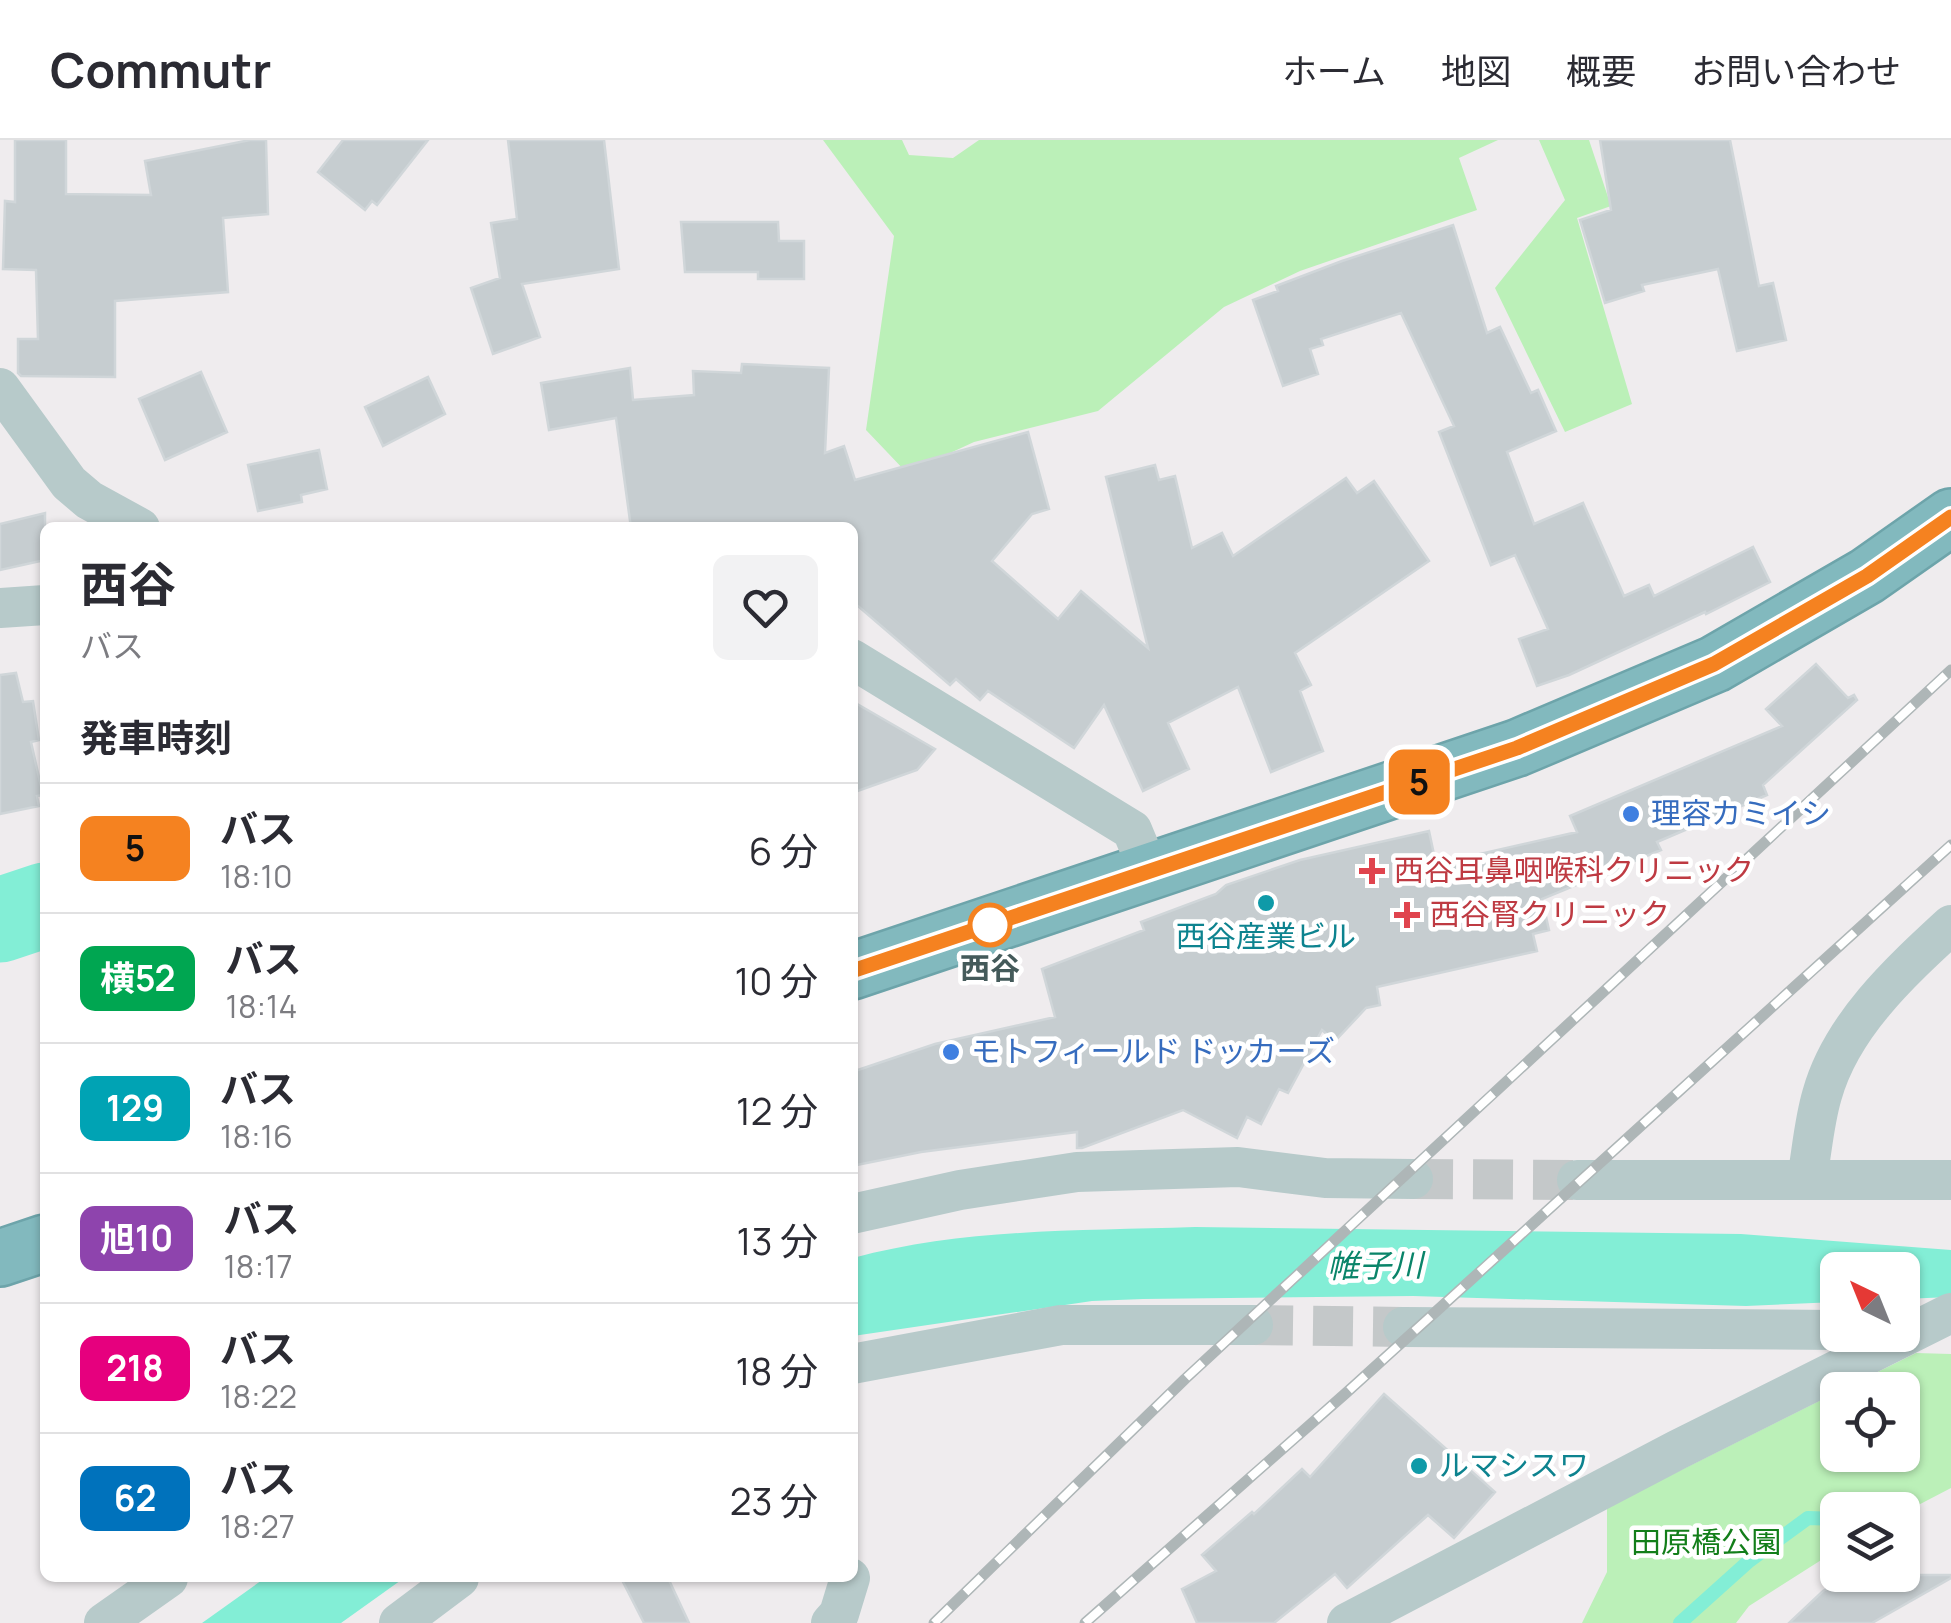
<!DOCTYPE html>
<html lang="ja">
<meta charset="utf-8">
<style>
body{margin:0;font-family:Manrope,"Noto Sans JP",sans-serif;background:#f2f2f3;color:#2b2b33;height:100vh;display:flex;flex-direction:column;font-size:38px;white-space:nowrap}
*{box-sizing:border-box;margin:0}
p{font-size:32px;color:#7c7c81}
.icon{flex:none;width:55px;height:55px;fill:none;stroke:currentColor;stroke-width:2;stroke-linecap:round;stroke-linejoin:round}
.map{position:relative;flex:1;overflow:hidden}
.panel{position:absolute;left:40px;top:382px;width:818px;height:1060px;display:flex;flex-direction:column;background:#fff;border-radius:15px;box-shadow:0 2px 8px #0004}
.panel>*{flex:none}
.badge{padding:0 20px;border-radius:15px;font-size:35px;line-height:65px}
.needle{width:65px;rotate:317deg}
.buttons{position:absolute;left:1820px;top:1112px;display:grid;gap:20px}
.buttons a{display:grid;place-items:center;width:100px;height:100px;border-radius:15px;background:#fff;box-shadow:0 2px 8px #0004;font-size:50px}
.map>.badge{position:absolute;translate:-50% -50%;box-shadow:0 0 0 5px #fff}
h2{padding:0 40px;font-size:38px;line-height:90px}
.round{display:grid;place-items:center;flex:none;width:105px;height:105px;border-radius:15px;background:#f2f2f3}
.headline{display:flex;align-items:center;justify-content:space-between;height:170px;padding:0 40px}
h1{font-size:48px;font-weight:700;line-height:75px}
ul{padding:0;list-style:none}
li{display:flex;align-items:center;gap:30px;height:130px;padding:0 40px;border-top:2px solid #e1e1e2}
li div{flex:1}
li b{display:block;font-size:38px}
li em{font-style:normal}
li .badge{min-width:110px;font-weight:700;text-align:center}
header{display:flex;align-items:center;gap:60px;box-sizing:border-box;height:140px;padding:0 50px;background:#fff;border-bottom:2px solid #e1e1e2}
header strong{font-size:48px}
nav{display:flex;gap:55px;margin-inline-start:auto;font-size:35px}
.map>svg:first-child{display:block}
</style>
<header>
<strong>Commutr</strong>
<nav><a>ホーム</a><a>地図</a><a>概要</a><a>お問い合わせ</a></nav>
</header>
<div class="map">
<svg width="1951" height="1483" viewBox="0 0 1951 1483">
<rect width="100%" height="100%" fill="#efecee"/>
<!-- green -->
<path fill="#bbf0b8" d="M 823,0 L 902,0 L 909,15 L 953,18 L 979,0 L 1498,0 L 1459,18 L 1477,70 L 1300,131 L 1224,167 L 1098,271 L 974,302 L 907,333 L 866,290 L 894,96 Z
M 1539,0 L 1589,0 L 1611,66 L 1577,78 L 1632,264 L 1565,292 L 1495,148 L 1565,60 Z
M 1916,1213 L 1951,1214 L 1951,1348 L 1903,1373 L 1902,1370 L 1838,1370 L 1837,1410 L 1749,1466 L 1736,1483 L 1582,1483 L 1607,1432 L 1607,1367 L 1837,1252 L 1838,1315 L 1902,1315 L 1902,1250 L 1841,1250 Z"/>
<!-- water -->
<path fill="#83eed6" d="M 1195,1087 L 1741,1094 L 1951,1110 L 1951,1157 L 1903,1159 L 1902,1130 L 1838,1130 L 1837,1162 L 1746,1166 L 1413,1156 L 1143,1159 L 1092,1161 L 853,1196 L 853,1118 C 964,1088 1080,1091 1195,1087 Z
M 265,1438 L 404,1438 L 341,1483 L 202,1483 Z"/>
<g fill="none" stroke-linecap="round" stroke-linejoin="round">
<!-- stream -->
<path stroke="#83eed6" stroke-width="14" d="M 1680,1483 L 1749,1421 L 1808,1378 L 1838,1379"/>
<!-- river -->
<path stroke="#83eed6" stroke-width="85" d="M 0,780 L 45,765"/>
</g>
<!-- building -->
<path fill="#c6cdd0" stroke="#d0d6d9" stroke-width="2.5" d="M 15,0 L 66,0 L 66,54 L 151,55 L 145,21 L 250,0 L 266,0 L 268,74 L 223,78 L 228,152 L 115,161 L 115,237 L 21,236 L 18,233 L 18,199 L 38,199 L 36,130 L 3,129 L 5,61 L 15,62 Z
M 343,0 L 428,0 L 377,65 L 372,61 L 365,70 L 318,32 Z
M 508,0 L 604,0 L 619,129 L 522,144 L 540,197 L 493,214 L 471,148 L 500,138 L 491,83 L 517,79 Z
M 1600,0 L 1730,0 L 1759,146 L 1773,143 L 1786,200 L 1737,211 L 1718,129 L 1642,145 L 1644,151 L 1605,163 L 1580,80 L 1611,70 Z
M 681,82 L 778,82 L 779,101 L 804,101 L 804,139 L 758,139 L 758,132 L 685,132 Z
M 1453,85 L 1487,193 L 1500,187 L 1531,253 L 1538,250 L 1556,291 L 1507,312 L 1534,384 L 1583,363 L 1624,456 L 1649,445 L 1654,456 L 1753,407 L 1770,442 L 1706,474 L 1705,472 L 1569,535 L 1537,546 L 1519,499 L 1548,489 L 1515,415 L 1491,425 L 1439,292 L 1454,286 L 1401,173 L 1321,199 L 1323,205 L 1310,209 L 1318,234 L 1283,246 L 1253,160 L 1278,151 L 1276,146 L 1342,121 Z
M 742,224 L 829,228 L 825,313 L 844,306 L 855,340 L 1028,292 L 1049,369 L 1032,374 L 992,421 L 1058,479 L 1081,451 L 1148,508 L 1106,337 L 1155,325 L 1159,340 L 1175,336 L 1192,408 L 1222,393 L 1233,416 L 1346,338 L 1357,353 L 1374,341 L 1429,421 L 1295,513 L 1311,545 L 1300,551 L 1323,611 L 1271,632 L 1238,547 L 1168,583 L 1189,629 L 1143,651 L 1104,565 L 1074,608 L 988,551 L 980,560 L 956,539 L 950,545 L 852,461 L 852,388 L 631,388 L 616,278 L 549,290 L 541,243 L 630,228 L 633,260 L 694,255 L 693,231 L 741,233 Z
M 201,232 L 227,292 L 165,320 L 139,259 Z
M 428,237 L 445,274 L 383,306 L 365,267 Z
M 319,310 L 327,349 L 301,355 L 302,362 L 258,371 L 248,325 Z
M 45,373 L 45,420 L 0,430 L 0,384 Z
M 1816,524 L 1848,558 L 1854,555 L 1857,560 L 1763,645 L 1767,655 L 1657,702 L 1661,710 L 1542,759 L 1549,790 L 1533,794 L 1537,811 L 1377,847 L 1380,865 L 1366,868 L 1335,901 L 1322,890 L 1288,953 L 1279,949 L 1261,984 L 1247,977 L 1237,998 L 1183,970 L 1082,1008 L 1077,1008 L 1077,992 L 921,1012 L 852,1026 L 852,932 L 935,904 L 1055,877 L 1042,829 L 1144,790 L 1141,782 L 1216,754 L 1226,745 L 1300,720 L 1429,691 L 1436,724 L 1577,692 L 1570,676 L 1782,586 L 1766,569 Z
M 16,533 L 23,562 L 33,561 L 39,600 L 31,602 L 43,655 L 37,656 L 39,666 L 0,674 L 0,535 Z
M 852,561 L 935,609 L 917,630 L 852,653 Z
M 1384,1254 L 1495,1352 L 1454,1398 L 1428,1375 L 1347,1448 L 1335,1434 L 1274,1483 L 1197,1483 L 1182,1449 L 1216,1431 L 1202,1415 L 1252,1372 L 1254,1374 L 1302,1329 L 1310,1337 Z
M 1851,1435 L 1951,1435 L 1951,1438 L 1872,1483 L 1789,1483 L 1823,1451 Z
M 621,1438 L 668,1438 L 689,1483 L 644,1483 Z"/>
<g fill="none" stroke-linecap="round" stroke-linejoin="round">
<!-- street-tunnel -->
<path stroke="#c4c8c9" stroke-width="40" stroke-dasharray="40 20" stroke-linecap="butt" d="M 1413,1039 L 1577,1040
M 1253,1185 L 1403,1187"/>
<defs>
<path id="highway" d="M 852,831 L 1517,608 L 1715,524 L 1867,436 L 1951,377
M 0,1118 L 45,1103"/>
</defs>
<!-- highway casing -->
<use href="#highway" stroke="#6da4aa" stroke-width="60"/>
<!-- street -->
<path stroke="#b7caca" stroke-width="40" d="M 0,248 L 69,343 L 89,360 L 140,388
M 0,468 L 45,465
M 852,519 L 1132,690 L 1150,733
M 1807,1039 C 1812,1011 1814,982 1822,955 C 1841,886 1900,832 1951,785
M 1577,1040 L 1951,1040
M 852,1074 L 960,1050 L 1077,1032 L 1238,1027 L 1325,1038 L 1413,1039
M 1403,1187 L 1838,1190
M 852,1224 L 1061,1185 L 1253,1185
M 104,1483 L 168,1438
M 399,1483 L 459,1438
M 831,1483 L 839,1474 L 850,1438
M 1347,1483 L 1677,1310 L 1951,1173"/>
<!-- highway -->
<use href="#highway" stroke="#82b9be" stroke-width="55"/>
<defs>
<path id="rail" d="M 934,1483 L 1185,1239 L 1951,530
M 1085,1483 L 1346,1253 L 1951,705"/>
</defs>
<!-- rail casing -->
<use href="#rail" stroke="#aeb6b7" stroke-width="11"/>
<!-- rail -->
<use href="#rail" stroke="#fff" stroke-width="8" stroke-dasharray="22" stroke-linecap="butt"/>
</g>
<g fill="none" stroke-linecap="round" stroke-linejoin="round">
<defs>
<path id="line" d="M 852,831 L 1517,608 L 1714,524 L 1867,436 L 1951,377"/>
</defs>
<!-- line casing -->
<use href="#line" stroke="#fff" stroke-width="22"/>
<!-- line -->
<use href="#line" stroke="#f58220" stroke-width="15"/>
</g>
<!-- markers -->
<g fill="#3f7fe0" stroke="#fff" stroke-width="4">
<circle cx="1631" cy="674" r="10"/>
<circle cx="951" cy="912" r="10"/>
</g>
<g fill="#e0444e" stroke="#fff" stroke-width="4">
<path d="M1367 716h10v10h10v10h-10v10h-10v-10h-10v-10h10z"/>
<path d="M1402 760h10v10h10v10h-10v10h-10v-10h-10v-10h10z"/>
</g>
<g fill="#0f9aa8" stroke="#fff" stroke-width="4">
<circle cx="1266" cy="763" r="10"/>
<circle cx="1419" cy="1326" r="10"/>
</g>
<circle fill="#fff" stroke="#f58220" stroke-width="5" cx="990" cy="785" r="20"/>
<g text-anchor="middle" stroke-width="9" stroke-linejoin="round" paint-order="stroke">
<!-- shop labels -->
<g font-size="30" fill="#366cbe" stroke="#fff" text-anchor="start">
<text x="1651" y="684">理容カミイシ</text>
<text x="971" y="922">モトフィールド ドッカーズ</text>
</g>
<!-- health labels -->
<g font-size="30" fill="#be3a42" stroke="#fff" text-anchor="start">
<text x="1394" y="741">西谷耳鼻咽喉科クリニック</text>
<text x="1430" y="785">西谷腎クリニック</text>
</g>
<!-- culture labels -->
<g font-size="30" fill="#0d838f" stroke="#fff">
<text x="1266" y="807">西谷産業ビル</text>
<text x="1439" y="1336" text-anchor="start">ルマシスワ</text>
</g>
<!-- stop labels -->
<g font-size="30" font-weight="bold" fill="#445a5a" stroke="#fff">
<text x="990" y="839">西谷</text>
</g>
<!-- park labels -->
<g font-size="30" fill="#137e1a" stroke="#fff">
<text x="1706" y="1413">田原橋公園</text>
</g>
<!-- water labels -->
<g font-size="32" font-style="italic" fill="#0a8469" stroke="#fff">
<text transform="translate(1375 1126) rotate(-1)" y="11">帷子川</text>
</g>
</g>
</svg>
<div class="buttons">
<a><svg class="needle" viewBox="-14 -14 28 28"><path d="M0-13l5 13h-10z" fill="#e53935"/><path d="M0 13l5-13h-10z" fill="#7c7c81"/></svg></a>
<a><svg class="icon" aria-label="locate" viewBox="0 0 24 24"><circle cx="12" cy="12" r="6"/><path d="M12 2v4M12 18v4M2 12h4M18 12h4"/></svg></a>
<a><svg class="icon" aria-label="layers" viewBox="0 0 24 24"><path d="M12 4l9 5-9 5-9-5zM3 14l9 5 9-5"/></svg></a>
</div>
<b class="badge" style="left:1419px;top:642px;background:#f58220;color:#111">5</b>
<section class="panel">
<div class="headline"><div><h1>西谷</h1><p>バス</p></div><a class="round"><svg class="icon" aria-label="heart" viewBox="0 0 24 24"><path d="M12 20l-8-8c-3-5 5-10 8-4 3-6 11-1 8 4z"/></svg></a></div>
<h2>発車時刻</h2>
<ul>
<li><span class="badge" style="background:#f58220;color:#111">5</span><div><b>バス</b><p>18:10</p></div><em>6 分</em></li>
<li><span class="badge" style="background:#00a651;color:#fff">横52</span><div><b>バス</b><p>18:14</p></div><em>10 分</em></li>
<li><span class="badge" style="background:#00a3b4;color:#fff">129</span><div><b>バス</b><p>18:16</p></div><em>12 分</em></li>
<li><span class="badge" style="background:#8e44ad;color:#fff">旭10</span><div><b>バス</b><p>18:17</p></div><em>13 分</em></li>
<li><span class="badge" style="background:#e6007e;color:#fff">218</span><div><b>バス</b><p>18:22</p></div><em>18 分</em></li>
<li><span class="badge" style="background:#0072bc;color:#fff">62</span><div><b>バス</b><p>18:27</p></div><em>23 分</em></li>
</ul>
</section>
</div>
